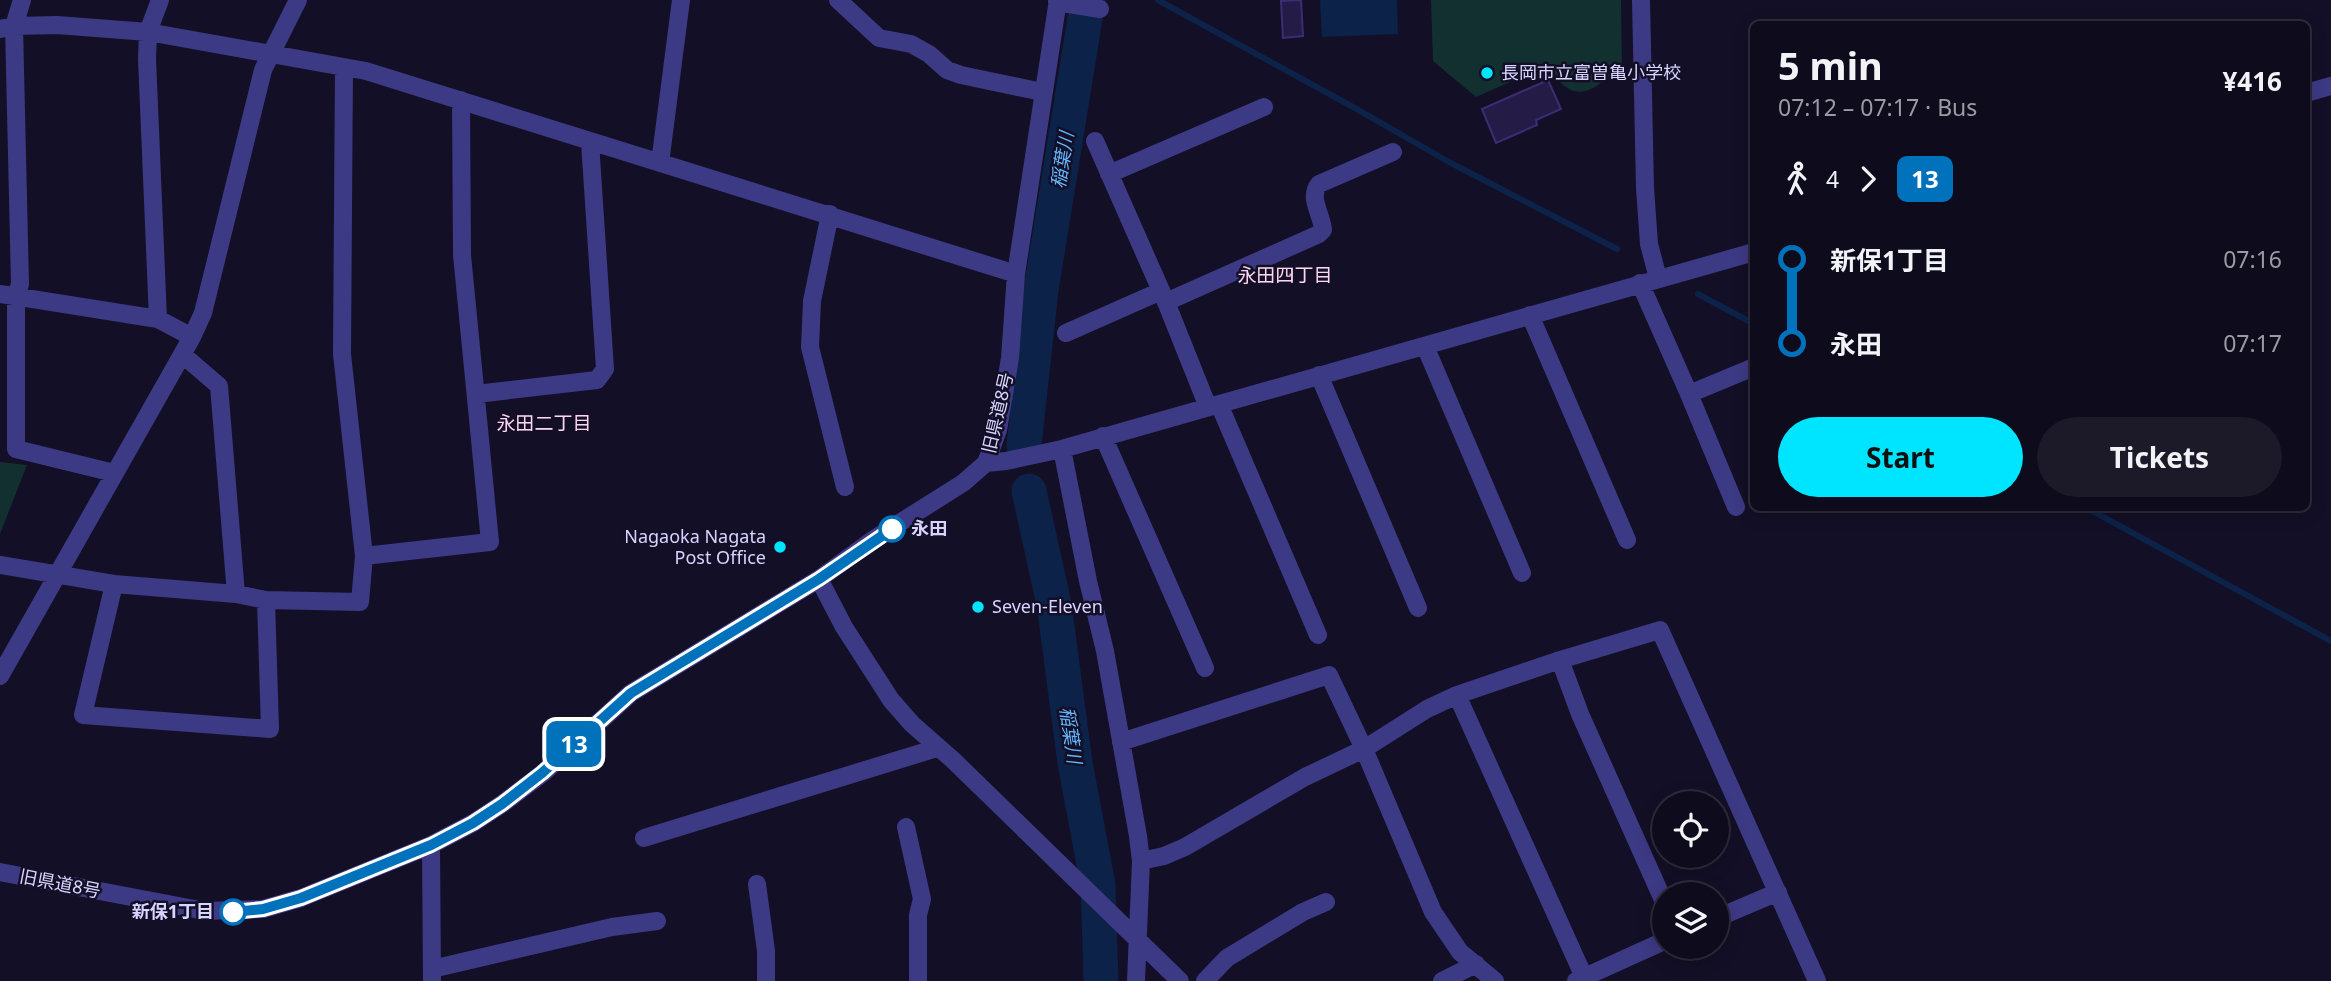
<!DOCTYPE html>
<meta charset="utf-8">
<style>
body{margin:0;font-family:"Noto Sans","Noto Sans JP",sans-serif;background:#1c1929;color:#f1f3f6;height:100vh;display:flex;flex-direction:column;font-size:26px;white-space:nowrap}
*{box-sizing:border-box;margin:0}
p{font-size:23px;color:#9b9ba3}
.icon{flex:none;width:38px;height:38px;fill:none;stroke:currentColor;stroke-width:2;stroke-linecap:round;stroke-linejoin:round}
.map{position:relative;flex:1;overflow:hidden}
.sheet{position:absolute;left:1750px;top:21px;width:560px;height:490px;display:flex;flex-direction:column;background:#0e0b1c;border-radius:10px;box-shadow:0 4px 18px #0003,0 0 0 2px #2e2b3b}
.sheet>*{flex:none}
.badge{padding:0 14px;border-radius:10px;font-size:24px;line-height:46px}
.fabs{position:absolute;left:1652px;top:791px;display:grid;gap:14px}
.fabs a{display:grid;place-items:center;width:77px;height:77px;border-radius:50%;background:#0e0b1c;box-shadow:0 4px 18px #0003,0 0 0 2px #2e2b3b;font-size:35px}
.map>.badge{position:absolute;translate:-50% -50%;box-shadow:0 0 0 4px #fff}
.legs{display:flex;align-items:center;gap:10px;height:77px;padding:0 28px;font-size:23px}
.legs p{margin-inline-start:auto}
.headline{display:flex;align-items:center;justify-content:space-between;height:119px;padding:0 28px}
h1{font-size:38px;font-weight:700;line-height:52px}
.cta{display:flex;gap:14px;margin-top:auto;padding:14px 28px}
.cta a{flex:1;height:80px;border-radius:42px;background:#00e5ff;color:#111;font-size:28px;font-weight:700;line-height:80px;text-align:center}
.cta a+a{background:#1c1929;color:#f1f3f6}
ul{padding:0 28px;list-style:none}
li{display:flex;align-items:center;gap:24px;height:84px;font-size:26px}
li i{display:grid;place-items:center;width:10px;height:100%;margin:0 9px;background:currentColor}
li i::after{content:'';width:18px;height:18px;margin:-9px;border:5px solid;border-radius:50%;background:#0e0b1c}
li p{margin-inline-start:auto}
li:first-child i{background:linear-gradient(#0000 50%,currentColor 0)}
li:last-child i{background:linear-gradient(currentColor 50%,#0000 0)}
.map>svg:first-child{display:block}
</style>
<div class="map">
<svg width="2331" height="981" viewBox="0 0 2331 981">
<rect width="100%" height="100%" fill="#130f26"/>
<!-- green -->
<path fill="#12302f" d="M 1431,0 L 1621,0 L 1622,63 C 1607,78 1585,105 1562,84 C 1557,79 1554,70 1551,64 L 1476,97 L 1433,61 Z
M 0,462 L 27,465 L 0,534 Z"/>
<!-- water -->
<path fill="#0c2248" d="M 1320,0 L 1397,0 L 1398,34 L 1322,37 Z"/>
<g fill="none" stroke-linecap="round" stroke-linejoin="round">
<!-- stream -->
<path stroke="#0c2248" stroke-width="6" d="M 1158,0 L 1353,107 L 1449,162 L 1617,249
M 1698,294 L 1754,324
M 2087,508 L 2331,641"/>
<!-- river -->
<path stroke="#0c2248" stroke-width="35" d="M 1024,446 L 1041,290 L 1088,0
M 1029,491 L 1054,604 L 1075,763 L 1098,885 L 1101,981"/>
</g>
<!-- building -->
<path fill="#241b47" stroke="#3b2d73" stroke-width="2" d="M 1301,0 L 1303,36 L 1283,38 L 1281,1 Z
M 1548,80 L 1561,109 L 1536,120 L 1537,125 L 1496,143 L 1482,109 Z"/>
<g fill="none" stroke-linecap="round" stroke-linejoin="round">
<!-- minor -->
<path stroke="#3d3a85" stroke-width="18" d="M 22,0 L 14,26 L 20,284 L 16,297 L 16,449 L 114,473
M 838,0 L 879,38 L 911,44 L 929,54 L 947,70 L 961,75 L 1042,92
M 1641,0 L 1645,188 L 1649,244 L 1658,278
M 1057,2 L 1100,9
M 0,29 L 14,26 L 57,25 L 148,32 L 366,71 L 1016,274
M 2306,93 L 2331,86
M 1095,141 L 1166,302 L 1208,407
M 660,163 L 681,0
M 1109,174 L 1264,107
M 830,214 L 812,301 L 810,347 L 845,487
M 1640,283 L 1689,394 L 1736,507
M 0,294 L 158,319 L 192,337
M 1166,302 L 1319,234 L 1323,230 C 1322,214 1308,198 1319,184 L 1393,152
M 1530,315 L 1627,540
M 158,319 L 147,59 L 148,32 L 160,0
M 1066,333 L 1161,291
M 1425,346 L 1522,573
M 183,355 L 219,386 L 236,594
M 1319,375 L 1418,608
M 476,394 L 597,380 L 605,369 L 590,142
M 1689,394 L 1754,367
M 1219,404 L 1318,635
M 1103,436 L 1205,668
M 1062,449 L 1088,581 L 1105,651 L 1138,836 L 1141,861 L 1136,981
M 986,463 L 1006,461 L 1062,449 L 1754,252
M 364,556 L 490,542 L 462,255 L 461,100
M 0,565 L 114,584
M 819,579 L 844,627 L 891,700 L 912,724 L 953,760 L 1180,981
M 266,600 L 270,729 L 83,715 L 114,584 L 236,594 L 266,600 L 360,602 L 364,556 L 342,354 L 344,67
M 1560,660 L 1580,714 L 1664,902
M 0,676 L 192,337 L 203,313 L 263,70 L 298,0
M 1457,695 L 1584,977
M 1121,742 L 1329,675 L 1364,749 L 1433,912 L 1460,952 L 1495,981
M 906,827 L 922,899 L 918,915 L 918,981
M 644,838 L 937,748
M 431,845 L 432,981
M 1141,861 L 1164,856 L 1185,847 L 1305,777 L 1364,749 L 1427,709 L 1457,695 L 1560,660 L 1660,630 L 1817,981
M 0,872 L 205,911 L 263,909 L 301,898 L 431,845 L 473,823 L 502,804 L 543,773 L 631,693 L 819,579 L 874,539 L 963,483 L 986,463 L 998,430 L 1010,358 L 1016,274 L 1058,0
M 757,884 L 766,951 L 766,981
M 1717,918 L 1778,892
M 432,969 L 612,927 L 657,921
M 1205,981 L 1227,958 L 1303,912 L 1326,902
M 1442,981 L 1476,964
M 1576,981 L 1664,941"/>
</g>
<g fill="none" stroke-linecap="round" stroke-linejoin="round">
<defs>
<path id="line-1" d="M 233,912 L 263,909 L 301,898 L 431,845 L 473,823 L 502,804 L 542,773 L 631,693 L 819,579 L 892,529"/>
</defs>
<!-- line-1 casing -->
<use href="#line-1" stroke="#fff" stroke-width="16"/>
<!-- line-1 -->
<use href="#line-1" stroke="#0072bc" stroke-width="10"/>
</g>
<!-- markers -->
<g fill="#00e5ff" stroke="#130f26" stroke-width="2.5">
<circle cx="1487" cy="73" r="7"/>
<circle cx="780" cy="547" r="7"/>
<circle cx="978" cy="607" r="7"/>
</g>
<g fill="#fff" stroke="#0072bc" stroke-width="3.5">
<circle cx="892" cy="529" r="12"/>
<circle cx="233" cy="912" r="12"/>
</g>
<g text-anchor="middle" stroke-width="5" stroke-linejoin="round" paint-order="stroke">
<!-- poi labels -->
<g font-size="18" fill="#d9d4ff" stroke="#130f26" text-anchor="start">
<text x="1501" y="79">長岡市立富曽亀小学校</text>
<text x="766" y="543" text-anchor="end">Nagaoka Nagata<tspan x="766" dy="21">Post Office</tspan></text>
<text x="992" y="613">Seven-Eleven</text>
</g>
<!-- street labels -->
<g font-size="18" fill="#d9d4ff" stroke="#130f26">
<text transform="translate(998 413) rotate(-77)" y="6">旧県道8号</text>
<text transform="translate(60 884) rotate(11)" y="6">旧県道8号</text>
</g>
<!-- stop labels -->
<g font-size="18" font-weight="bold" fill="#d9d4ff" stroke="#130f26" text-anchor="start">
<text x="911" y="535">永田</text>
<text x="214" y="918" text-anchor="end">新保1丁目</text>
</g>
<!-- water labels -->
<g font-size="19" font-style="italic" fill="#62b6ff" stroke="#130f26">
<text transform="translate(1062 160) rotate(-81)" y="7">稲葉川</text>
<text transform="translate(1071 735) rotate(82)" y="7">稲葉川</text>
</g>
<!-- neighbourhood labels -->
<g font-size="19" fill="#ffd6f0" stroke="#130f26">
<text x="1285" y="282">永田四丁目</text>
<text x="544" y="430">永田二丁目</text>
</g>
</g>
</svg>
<div class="fabs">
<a><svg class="icon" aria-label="locate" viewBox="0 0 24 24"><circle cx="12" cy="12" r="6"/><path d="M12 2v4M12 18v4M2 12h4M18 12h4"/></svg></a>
<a><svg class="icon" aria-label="layers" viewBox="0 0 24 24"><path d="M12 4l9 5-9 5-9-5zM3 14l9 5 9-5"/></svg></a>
</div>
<b class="badge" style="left:574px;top:744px;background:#0072bc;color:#fff">13</b>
<section class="sheet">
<div class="headline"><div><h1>5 min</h1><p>07:12 – 07:17 · Bus</p></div><b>¥416</b></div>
<div class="legs"><svg class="icon" aria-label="walk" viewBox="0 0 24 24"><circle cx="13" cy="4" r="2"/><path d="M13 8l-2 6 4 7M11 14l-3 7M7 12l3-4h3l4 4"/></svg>4<svg class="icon" aria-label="forward" viewBox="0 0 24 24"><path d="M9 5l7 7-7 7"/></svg><b class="badge" style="background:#0072bc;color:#fff">13</b></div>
<ul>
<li><i style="color:#0072bc"></i><b>新保1丁目</b><p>07:16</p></li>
<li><i style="color:#0072bc"></i><b>永田</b><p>07:17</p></li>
</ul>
<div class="cta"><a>Start</a><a>Tickets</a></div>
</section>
</div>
